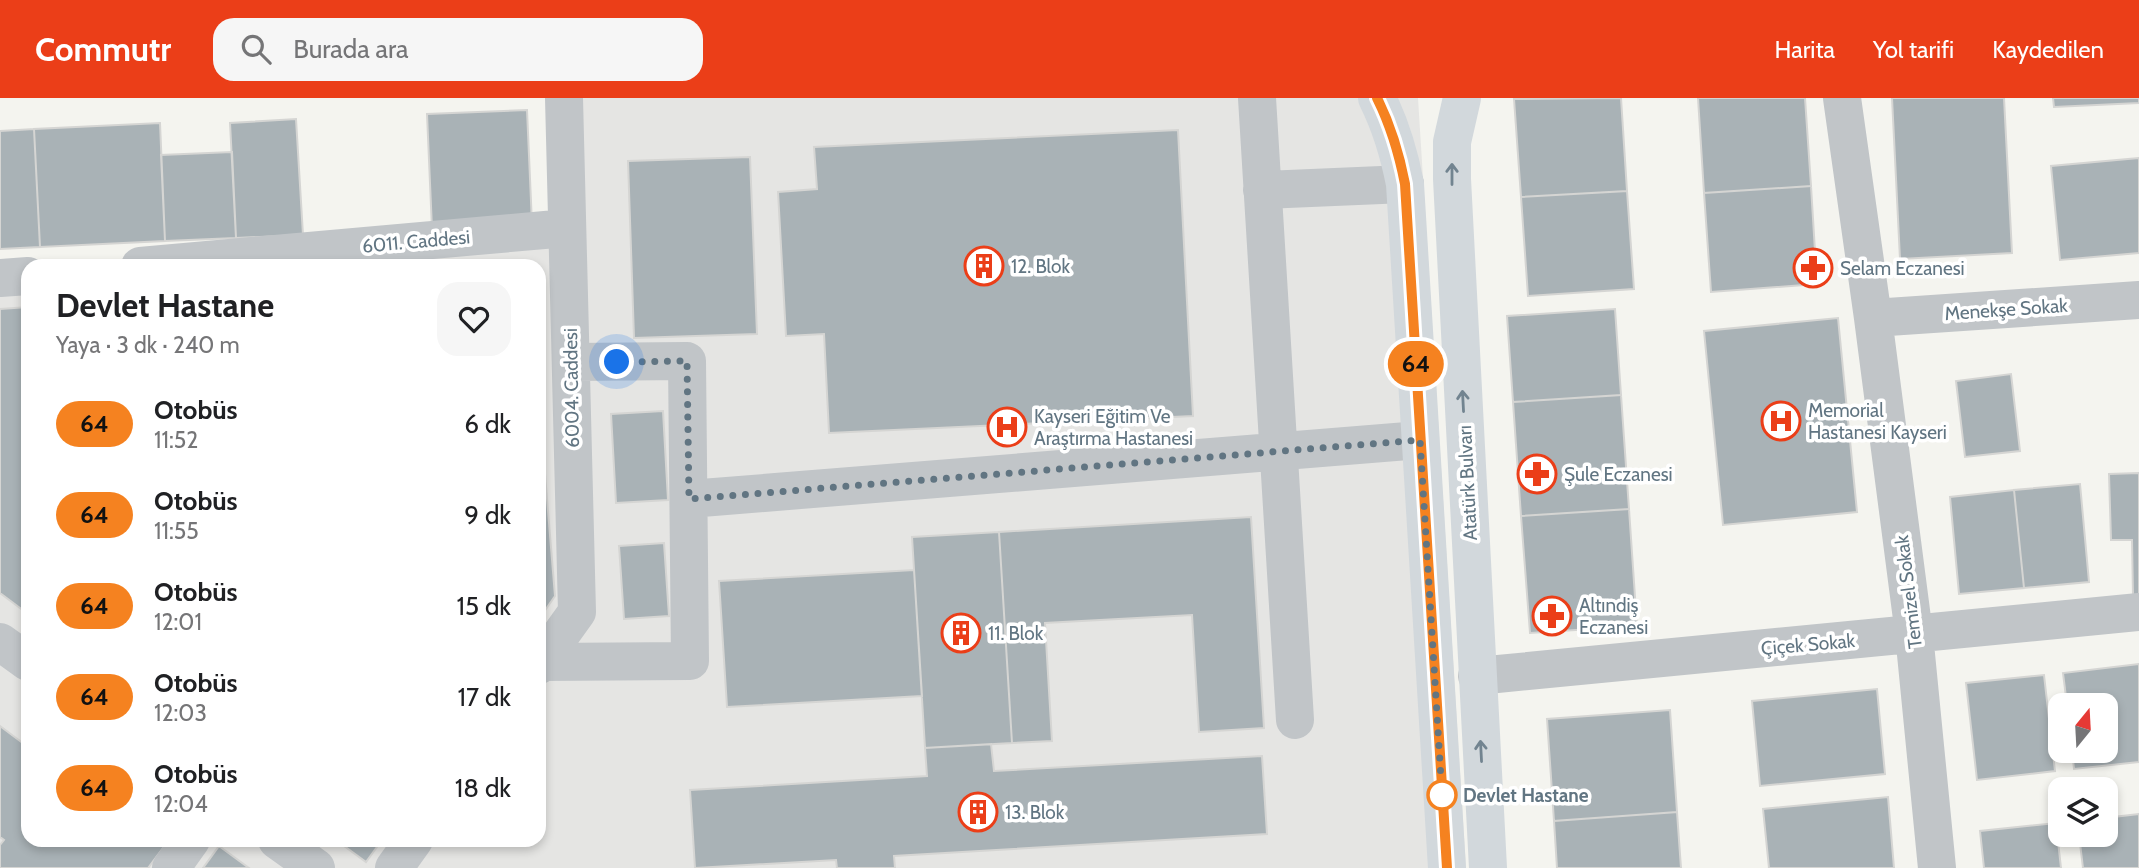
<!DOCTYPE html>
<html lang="tr">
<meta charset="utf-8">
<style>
body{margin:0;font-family:Cabin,sans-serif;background:#f6f6f6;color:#202124;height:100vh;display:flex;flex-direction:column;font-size:26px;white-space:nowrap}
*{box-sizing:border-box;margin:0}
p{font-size:23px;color:#757577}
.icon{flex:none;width:38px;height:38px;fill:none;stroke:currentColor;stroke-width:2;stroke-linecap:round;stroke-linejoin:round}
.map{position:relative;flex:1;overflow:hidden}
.drawer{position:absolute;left:21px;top:161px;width:525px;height:588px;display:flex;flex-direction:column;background:#fff;border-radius:21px;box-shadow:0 4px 10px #0003}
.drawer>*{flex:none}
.badge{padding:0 14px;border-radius:23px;font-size:24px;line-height:46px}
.needle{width:46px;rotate:18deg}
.tools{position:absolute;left:2048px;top:595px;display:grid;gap:14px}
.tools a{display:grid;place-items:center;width:70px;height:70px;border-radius:14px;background:#fff;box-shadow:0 4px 10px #0003;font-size:35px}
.you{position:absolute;width:35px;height:35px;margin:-18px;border:5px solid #fff;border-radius:50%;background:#1a73e8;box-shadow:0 0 0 10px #1a73e833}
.map>.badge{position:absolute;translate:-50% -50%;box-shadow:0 0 0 4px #fff}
.round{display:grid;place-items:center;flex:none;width:74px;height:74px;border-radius:21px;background:#f6f6f6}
.head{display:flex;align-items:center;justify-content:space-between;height:119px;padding:0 35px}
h1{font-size:33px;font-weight:700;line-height:52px}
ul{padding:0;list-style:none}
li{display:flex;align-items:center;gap:21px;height:91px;padding:0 35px}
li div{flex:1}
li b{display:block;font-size:26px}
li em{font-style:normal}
li .badge{min-width:77px;font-weight:700;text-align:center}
header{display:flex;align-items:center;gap:42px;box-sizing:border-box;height:98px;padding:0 35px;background:#eb3e18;color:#fff}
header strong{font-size:33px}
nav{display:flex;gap:38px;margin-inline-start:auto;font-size:24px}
.search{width:490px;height:63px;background:#f6f6f6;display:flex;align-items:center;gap:18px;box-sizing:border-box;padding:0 24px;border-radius:21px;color:#757577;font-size:26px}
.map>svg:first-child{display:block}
</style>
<header>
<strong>Commutr</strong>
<div class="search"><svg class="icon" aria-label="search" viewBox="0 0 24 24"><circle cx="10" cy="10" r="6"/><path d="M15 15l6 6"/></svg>Burada ara</div>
<nav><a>Harita</a><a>Yol tarifi</a><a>Kaydedilen</a></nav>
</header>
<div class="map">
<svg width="2139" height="770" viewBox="0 0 2139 770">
<rect width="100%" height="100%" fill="#f4f4ef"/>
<!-- built -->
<path fill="#e5e5e3" d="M 558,0 L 1418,0 L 1466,770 L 0,770 L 0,177 L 28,176 L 28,742 L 539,742 L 539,168 L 159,168 L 565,145 Z"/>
<!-- building -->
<path fill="#a9b2b6" stroke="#d5d5d3" stroke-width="2" d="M 1621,0 L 1627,93 L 1521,99 L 1514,1 Z
M 1698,0 L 1805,0 L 1811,88 L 1704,95 Z
M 1892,0 L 2004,0 L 2012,155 L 1900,161 Z
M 2053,0 L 2139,0 L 2139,5 L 2054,9 Z
M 527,12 L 532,126 L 432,131 L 427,16 Z
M 296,21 L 303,137 L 236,140 L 230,25 Z
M 160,25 L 165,143 L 40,149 L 34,31 Z
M 34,31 L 40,149 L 0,151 L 0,33 Z
M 1178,32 L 1193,318 L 829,335 L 824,236 L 786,238 L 778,94 L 817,91 L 814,49 Z
M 232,54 L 236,140 L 165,143 L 161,57 Z
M 750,59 L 757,236 L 634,240 L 628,63 Z
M 2139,60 L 2139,155 L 2060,162 L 2051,68 Z
M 1811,88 L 1817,186 L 1711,194 L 1704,95 Z
M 1627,93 L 1634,191 L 1528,198 L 1521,99 Z
M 28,209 L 28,516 L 0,495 L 0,211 Z
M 1615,211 L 1621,297 L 1513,304 L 1507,218 Z
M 1838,220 L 1857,414 L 1723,427 L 1704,233 Z
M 2011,276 L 2020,353 L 1965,359 L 1956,283 Z
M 1621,297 L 1629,411 L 1521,418 L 1513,304 Z
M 539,303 L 555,498 L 539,521 Z
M 663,313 L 668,402 L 616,405 L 611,316 Z
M 2139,375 L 2139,498 L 2133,498 L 2132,442 L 2111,442 L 2109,376 Z
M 2080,386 L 2089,484 L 2024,490 L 2014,392 Z
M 2014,392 L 2024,490 L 1959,496 L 1950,399 Z
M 1629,411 L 1637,528 L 1530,535 L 1521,418 Z
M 1251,419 L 1264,630 L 1199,634 L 1192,517 L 1045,525 L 1052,643 L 1012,645 L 999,434 Z
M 999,434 L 1012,645 L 925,650 L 912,439 Z
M 664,445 L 669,518 L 624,521 L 619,448 Z
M 914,472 L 922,598 L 727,609 L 719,483 Z
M 2139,566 L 2139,664 L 2074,671 L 2072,653 L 2105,653 L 2105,607 L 2067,607 L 2063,575 Z
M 2044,577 L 2055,673 L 1977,682 L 1966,585 Z
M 1877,591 L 1885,676 L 1760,688 L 1752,603 Z
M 1670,612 L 1677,714 L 1554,723 L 1547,621 Z
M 0,628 L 28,649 L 28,742 L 169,742 L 148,770 L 0,770 L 0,747 L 4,742 L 0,739 Z
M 991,646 L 994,673 L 1262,658 L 1267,736 L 894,758 L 895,770 L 837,770 L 836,762 L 695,770 L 690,692 L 927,678 L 925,650 Z
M 1888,699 L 1894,770 L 1769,770 L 1763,711 Z
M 1677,714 L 1681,770 L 1557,770 L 1554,723 Z
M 2139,716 L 2139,770 L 2083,770 L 2079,737 L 2105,737 L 2105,720 Z
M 2056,725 L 2061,770 L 1984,770 L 1980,733 Z
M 336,742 L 382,742 L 366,764 Z
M 219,748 L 249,770 L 203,770 Z"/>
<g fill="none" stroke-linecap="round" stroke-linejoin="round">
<!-- minor -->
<path stroke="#c1c5c8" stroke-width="38" d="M 1257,0 L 1295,622
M 1842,0 L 1873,220 L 1914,536 L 1937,770
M 1262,92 L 1405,86
M 140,168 L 567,130
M 0,180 L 28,178
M 1873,220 L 2139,202
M 689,401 L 1420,342
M 0,544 L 28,564
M 541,564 L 690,563 L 687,263 L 571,264
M 539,567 L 577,514 L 564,0
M 1477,578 L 2139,514
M 277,742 L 316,770
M 171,770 L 191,742
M 394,770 L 414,742"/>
<!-- major -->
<path stroke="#d2d8dc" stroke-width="38" d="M 1377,0 C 1391,28 1399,55 1405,86 L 1447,770
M 1462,0 L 1452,44 L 1452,81 L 1488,770"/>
</g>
<!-- one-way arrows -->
<defs><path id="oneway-shaft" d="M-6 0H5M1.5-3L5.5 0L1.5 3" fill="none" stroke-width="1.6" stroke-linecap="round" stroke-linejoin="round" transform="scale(1.75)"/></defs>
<g stroke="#728490">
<use href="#oneway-shaft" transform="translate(1452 76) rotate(-90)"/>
<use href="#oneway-shaft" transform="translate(1463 303) rotate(-93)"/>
<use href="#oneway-shaft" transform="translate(1481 653) rotate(-93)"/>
</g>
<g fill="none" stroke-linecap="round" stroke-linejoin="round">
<defs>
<path id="line" d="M 1377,0 C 1391,28 1399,55 1405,86 L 1447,770"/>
</defs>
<!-- line casing -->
<use href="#line" stroke="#fff" stroke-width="16"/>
<!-- line -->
<use href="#line" stroke="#f58220" stroke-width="10"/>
<!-- walk -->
<path stroke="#617582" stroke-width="7" stroke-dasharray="0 12.6" d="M 617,264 L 687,263 L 689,401 L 1420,342 L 1442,697"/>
</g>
<!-- icons -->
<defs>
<symbol id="building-ring" viewBox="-11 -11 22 22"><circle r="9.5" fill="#fff" stroke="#eb3e18" stroke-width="1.5"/><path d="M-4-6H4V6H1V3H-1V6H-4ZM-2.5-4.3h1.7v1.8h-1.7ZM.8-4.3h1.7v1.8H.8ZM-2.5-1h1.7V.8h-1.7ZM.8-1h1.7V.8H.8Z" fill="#eb3e18"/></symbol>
<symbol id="pharmacy-ring" viewBox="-11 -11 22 22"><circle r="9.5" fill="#fff" stroke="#eb3e18" stroke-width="1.5"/><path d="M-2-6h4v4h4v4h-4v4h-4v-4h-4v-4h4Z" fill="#eb3e18"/></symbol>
<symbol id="hospital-ring" viewBox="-11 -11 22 22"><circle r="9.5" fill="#fff" stroke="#eb3e18" stroke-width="1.5"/><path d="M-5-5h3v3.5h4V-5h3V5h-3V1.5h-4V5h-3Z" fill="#eb3e18"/></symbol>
</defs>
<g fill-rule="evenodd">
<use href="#building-ring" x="962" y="146" width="44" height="44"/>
<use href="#pharmacy-ring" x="1791" y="148" width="44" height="44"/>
<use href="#hospital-ring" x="1759" y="301" width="44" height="44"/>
<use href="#hospital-ring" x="985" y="307" width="44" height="44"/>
<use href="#pharmacy-ring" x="1515" y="354" width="44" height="44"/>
<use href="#pharmacy-ring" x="1530" y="496" width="44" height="44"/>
<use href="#building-ring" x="939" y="513" width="44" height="44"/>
<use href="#building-ring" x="956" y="692" width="44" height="44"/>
</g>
<!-- markers -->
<circle fill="#fff" stroke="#f58220" stroke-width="3.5" cx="1442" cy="697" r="14"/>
<g text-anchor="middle" stroke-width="7" stroke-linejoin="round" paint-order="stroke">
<!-- street labels -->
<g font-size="19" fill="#617582" stroke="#fff">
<text transform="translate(416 143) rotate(-5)" y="7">6011. Caddesi</text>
<text transform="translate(2006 211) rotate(-4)" y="7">Menekşe Sokak</text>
<text transform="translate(571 290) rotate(-91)" y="7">6004. Caddesi</text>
<text transform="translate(1467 385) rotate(-93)" y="7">Atatürk Bulvarı</text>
<text transform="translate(1908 494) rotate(-97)" y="7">Temizel Sokak</text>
<text transform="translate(1808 546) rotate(-5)" y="7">Çiçek Sokak</text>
</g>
<!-- poi labels -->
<g font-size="19" fill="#617582" stroke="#fff" text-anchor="start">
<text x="1011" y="175">12. Blok</text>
<text x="1840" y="177">Selam Eczanesi</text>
<text x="1808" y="319">Memorial<tspan x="1808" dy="22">Hastanesi Kayseri</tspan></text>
<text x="1034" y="325">Kayseri Eğitim Ve<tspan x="1034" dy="22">Araştırma Hastanesi</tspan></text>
<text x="1564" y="383">Şule Eczanesi</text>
<text x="1579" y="514">Altındiş<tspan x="1579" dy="22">Eczanesi</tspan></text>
<text x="988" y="542">11. Blok</text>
<text x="1005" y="721">13. Blok</text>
</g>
<!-- stop labels -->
<g font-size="19" font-weight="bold" fill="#617582" stroke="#fff" text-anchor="start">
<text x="1463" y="704">Devlet Hastane</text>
</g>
</g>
</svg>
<div class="tools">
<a><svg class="needle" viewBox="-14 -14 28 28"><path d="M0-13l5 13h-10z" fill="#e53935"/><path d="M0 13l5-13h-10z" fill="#757577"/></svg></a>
<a><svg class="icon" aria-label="layers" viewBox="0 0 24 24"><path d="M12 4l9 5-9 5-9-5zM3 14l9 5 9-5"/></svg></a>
</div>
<div class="you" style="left:617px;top:264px"></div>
<b class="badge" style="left:1416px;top:266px;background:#f58220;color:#111">64</b>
<section class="drawer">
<div class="head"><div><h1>Devlet Hastane</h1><p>Yaya · 3 dk · 240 m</p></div><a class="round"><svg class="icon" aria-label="heart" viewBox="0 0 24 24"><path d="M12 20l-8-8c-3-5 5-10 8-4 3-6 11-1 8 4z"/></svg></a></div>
<ul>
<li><span class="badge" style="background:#f58220;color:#111">64</span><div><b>Otobüs</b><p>11:52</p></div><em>6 dk</em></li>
<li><span class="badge" style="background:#f58220;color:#111">64</span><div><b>Otobüs</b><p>11:55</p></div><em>9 dk</em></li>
<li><span class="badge" style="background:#f58220;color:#111">64</span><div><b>Otobüs</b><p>12:01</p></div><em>15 dk</em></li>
<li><span class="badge" style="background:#f58220;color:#111">64</span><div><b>Otobüs</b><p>12:03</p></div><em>17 dk</em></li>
<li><span class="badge" style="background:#f58220;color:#111">64</span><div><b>Otobüs</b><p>12:04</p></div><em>18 dk</em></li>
</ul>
</section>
</div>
